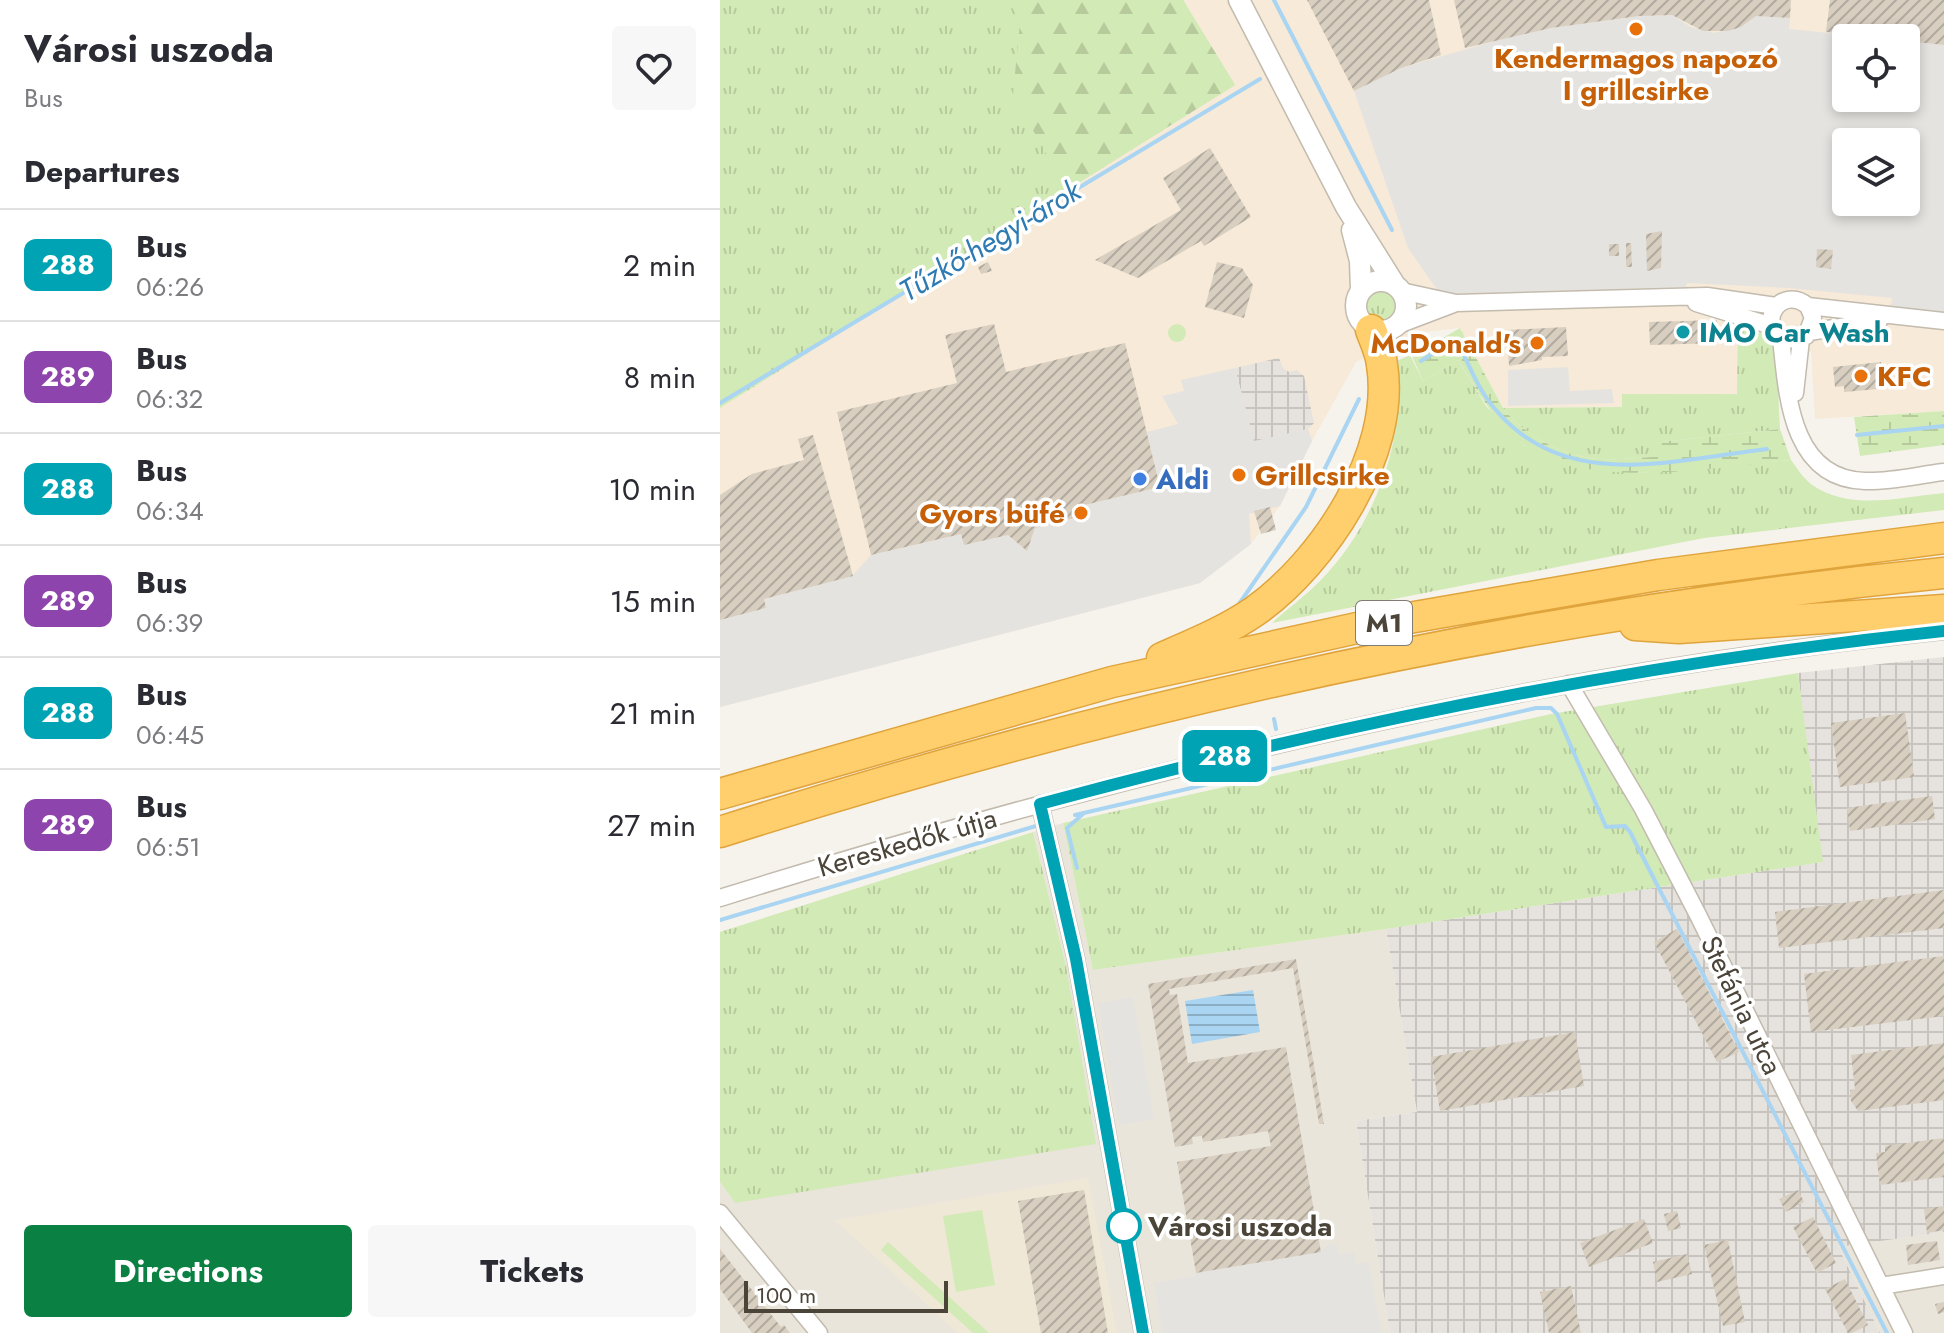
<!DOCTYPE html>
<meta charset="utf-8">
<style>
body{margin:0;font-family:Jost,sans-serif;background:#f7f7f7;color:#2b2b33;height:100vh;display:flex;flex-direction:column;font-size:30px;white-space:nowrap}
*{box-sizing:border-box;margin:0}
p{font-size:26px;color:#7c7c81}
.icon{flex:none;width:44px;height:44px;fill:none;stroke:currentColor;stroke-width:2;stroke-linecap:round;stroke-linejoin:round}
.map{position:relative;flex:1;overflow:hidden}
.drawer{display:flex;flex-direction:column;background:#fff;width:720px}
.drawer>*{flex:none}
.badge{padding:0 16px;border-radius:12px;font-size:28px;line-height:52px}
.controls{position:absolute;left:1112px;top:24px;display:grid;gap:16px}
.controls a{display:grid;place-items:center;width:88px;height:88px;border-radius:8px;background:#fff;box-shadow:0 4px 12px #0003;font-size:40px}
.scale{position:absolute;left:24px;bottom:20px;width:204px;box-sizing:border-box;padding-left:8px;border:4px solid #4b4439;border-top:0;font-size:22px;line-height:28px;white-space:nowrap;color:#4b4439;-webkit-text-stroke:6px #fff;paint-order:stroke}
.map>.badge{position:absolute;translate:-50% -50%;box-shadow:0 0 0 4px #fff}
h2{padding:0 24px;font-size:30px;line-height:72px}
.round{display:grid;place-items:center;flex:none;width:84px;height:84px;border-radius:8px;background:#f7f7f7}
.summary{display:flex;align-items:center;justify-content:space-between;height:136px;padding:0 24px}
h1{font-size:38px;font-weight:700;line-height:60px}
.cta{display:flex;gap:16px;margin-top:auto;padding:16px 24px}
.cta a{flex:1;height:92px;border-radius:8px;background:#0b8043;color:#fff;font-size:32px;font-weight:700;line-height:92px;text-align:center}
.cta a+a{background:#f7f7f7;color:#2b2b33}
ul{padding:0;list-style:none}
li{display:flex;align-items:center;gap:24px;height:112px;padding:0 24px;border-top:2px solid #e1e1e2}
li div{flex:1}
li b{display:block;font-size:30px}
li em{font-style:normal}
li .badge{min-width:88px;font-weight:700;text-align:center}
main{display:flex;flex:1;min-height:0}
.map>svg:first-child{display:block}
</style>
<main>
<section class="drawer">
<div class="summary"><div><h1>Városi uszoda</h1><p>Bus</p></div><a class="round"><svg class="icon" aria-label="heart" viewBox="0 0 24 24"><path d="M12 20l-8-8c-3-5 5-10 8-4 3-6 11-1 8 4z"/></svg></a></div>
<h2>Departures</h2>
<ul>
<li><span class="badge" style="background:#00a3b4;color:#fff">288</span><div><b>Bus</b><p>06:26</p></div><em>2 min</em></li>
<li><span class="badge" style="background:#8e44ad;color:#fff">289</span><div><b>Bus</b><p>06:32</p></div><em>8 min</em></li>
<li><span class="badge" style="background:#00a3b4;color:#fff">288</span><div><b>Bus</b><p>06:34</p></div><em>10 min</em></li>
<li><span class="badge" style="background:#8e44ad;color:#fff">289</span><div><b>Bus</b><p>06:39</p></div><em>15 min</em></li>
<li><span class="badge" style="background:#00a3b4;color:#fff">288</span><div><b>Bus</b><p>06:45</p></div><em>21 min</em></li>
<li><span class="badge" style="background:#8e44ad;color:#fff">289</span><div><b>Bus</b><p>06:51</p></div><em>27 min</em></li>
</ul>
<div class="cta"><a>Directions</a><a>Tickets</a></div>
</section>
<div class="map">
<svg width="1224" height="1333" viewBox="0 0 1224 1333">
<defs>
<pattern id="industrial-grid" width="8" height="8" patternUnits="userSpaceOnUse" patternTransform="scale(2)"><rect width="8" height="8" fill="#e6e2dd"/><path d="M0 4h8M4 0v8" fill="none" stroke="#c7c3be"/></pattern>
<pattern id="grass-tufts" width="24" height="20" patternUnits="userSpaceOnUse" patternTransform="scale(2)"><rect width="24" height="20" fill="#d2eab5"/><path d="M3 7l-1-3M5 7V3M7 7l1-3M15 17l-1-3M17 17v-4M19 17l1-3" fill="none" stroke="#b6ca9c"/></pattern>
<pattern id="forest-firs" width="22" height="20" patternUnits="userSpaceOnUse" patternTransform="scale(2)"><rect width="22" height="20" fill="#d2eab5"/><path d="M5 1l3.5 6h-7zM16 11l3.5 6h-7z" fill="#b6ca9c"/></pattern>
<pattern id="wetland-marsh" width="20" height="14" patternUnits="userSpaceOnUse" patternTransform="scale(2)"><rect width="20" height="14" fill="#d2eab5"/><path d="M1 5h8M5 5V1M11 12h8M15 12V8" fill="none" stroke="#b6ca9c"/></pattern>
<pattern id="water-rules" width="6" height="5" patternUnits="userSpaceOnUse" patternTransform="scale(2)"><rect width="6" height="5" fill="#a9d4f2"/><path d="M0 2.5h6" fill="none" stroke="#8caec5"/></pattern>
<pattern id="building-hatch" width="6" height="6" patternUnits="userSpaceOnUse" patternTransform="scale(2)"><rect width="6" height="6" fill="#d8cfc1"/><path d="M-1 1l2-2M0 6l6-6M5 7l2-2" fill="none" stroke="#b1aa9e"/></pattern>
</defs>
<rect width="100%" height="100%" fill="#f6f3ec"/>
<!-- residential -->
<path fill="#eae5da" d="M 343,823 L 373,970 L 666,929 L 697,1112 L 636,1121 L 670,1333 L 0,1333 L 0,1182 L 15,1203 L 346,966 L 313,832 Z
M 1224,1232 L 1224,1333 L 1160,1333 L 1117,1247 Z"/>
<!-- commercial -->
<path fill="#f7ead8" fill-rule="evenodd" d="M 463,0 L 1224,0 L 1224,411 L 1095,419 L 1091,352 L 1056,348 L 1018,328 L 1018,394 L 903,394 L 903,407 L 783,408 L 740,328 L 697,333 L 636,362 L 592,441 L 560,506 L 531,544 L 480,583 L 0,707 L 0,408 L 515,85 ZM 1126,38 L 1186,38 L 1186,98 L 1126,98 ZM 1126,142 L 1186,142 L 1186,202 L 1126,202 Z"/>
<!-- industrial -->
<path fill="url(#industrial-grid)" d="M 559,358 L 563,368 L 569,372 L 577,370 L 584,376 L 594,423 L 588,429 L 534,442 L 515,368 Z
M 1224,657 L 1224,1232 L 1118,1247 L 1160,1333 L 670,1333 L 636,1121 L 697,1112 L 666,929 L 1102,862 L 1078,673 Z"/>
<!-- education -->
<path fill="#efe8d6" d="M 368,1178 L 397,1333 L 238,1333 L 115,1220 Z"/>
<!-- grass -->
<path fill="url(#grass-tufts)" d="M 0,0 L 463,0 L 515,85 L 0,408 Z
M646 306a16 16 0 1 1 32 0a16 16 0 1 1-32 0Z
M448 333a9 9 0 1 1 18 0a9 9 0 1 1-18 0Z
M 1018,327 L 1045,334 L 1056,348 L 1060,429 L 932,443 L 932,457 C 915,458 898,460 881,459 C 845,458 805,436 783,408 L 902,407 L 902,394 L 1017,394 Z
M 690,355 L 703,381 L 738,360 L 766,406 L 804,446 L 919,473 L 1071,460 C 1077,468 1083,478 1091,484 C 1129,512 1181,497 1224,493 L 1224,510 L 984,538 L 552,623 C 567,609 584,597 599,582 C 654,527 687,439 677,361 Z
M 1078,673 L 1103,862 L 666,929 L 373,970 L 343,823 L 831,714 Z
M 313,832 L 346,966 L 376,1144 L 15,1203 L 0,1182 L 0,932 Z"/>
<!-- forest -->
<path fill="url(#forest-firs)" d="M 288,0 L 463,0 L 515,85 L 347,190 L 293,95 L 300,22 Z"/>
<!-- wetland -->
<path fill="url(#wetland-marsh)" d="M 740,328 L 783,408 C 805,436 845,458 881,459 C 897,460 915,458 931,457 L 931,443 L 1060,429 L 1071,460 C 991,467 877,491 806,447 C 779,430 755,387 738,360 L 703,381 L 692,356 Z
M 1224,411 L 1224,445 L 1140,456 L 1134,417 Z"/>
<!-- garden -->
<path fill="#d2eab5" d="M 262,1210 L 275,1285 L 236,1292 L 223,1216 Z
M 168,1242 L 269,1333 L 253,1333 L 161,1250 Z"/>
<!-- parking -->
<path fill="#e5e3e0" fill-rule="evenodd" d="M 952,15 L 971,27 L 994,33 L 1021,27 L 1036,16 L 1070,18 L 1069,29 L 1160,38 L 1126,38 L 1126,98 L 1186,98 L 1186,41 L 1224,45 L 1224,313 L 1171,309 L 1172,298 L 1069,288 L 967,283 L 966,287 L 720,294 L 688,248 L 634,91 L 681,68 L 782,39 L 831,28 L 919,16 ZM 1126,142 L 1186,142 L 1186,202 L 1126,202 Z
M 848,367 L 850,391 L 892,389 L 894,403 L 788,406 L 788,370 Z
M 515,368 L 534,441 L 588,429 L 592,441 L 560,506 L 529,514 L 531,544 L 480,583 L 0,707 L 0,620 L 46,608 L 44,599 L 132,576 L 151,555 L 241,534 L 244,545 L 288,535 L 307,551 L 315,528 L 354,519 L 352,508 L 440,487 L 427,432 L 458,424 L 442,396 L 464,391 L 461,380 Z
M 413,997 L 434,1119 L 399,1125 L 378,1003 Z
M 617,1244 L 619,1254 L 634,1252 L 636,1264 L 649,1262 L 661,1333 L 442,1333 L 434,1283 L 475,1276 L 476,1273 L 600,1252 L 608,1245 Z"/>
<!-- water -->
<path fill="url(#water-rules)" d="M 533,990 L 540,1032 L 472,1044 L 465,1001 Z"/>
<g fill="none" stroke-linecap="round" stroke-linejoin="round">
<!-- stream -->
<path stroke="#a9d4f2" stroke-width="4" d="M 554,0 L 672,230
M 701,361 L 736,339 C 748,362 758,390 775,409 C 845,493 953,460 1047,449
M 0,403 L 540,79
M 1137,435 L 1224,426
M 519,604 L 586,507 L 639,399
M 554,719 L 556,729
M 355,815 L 816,708 L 831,708 L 837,714 L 886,827 L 905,826 L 910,832 L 1167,1333
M 357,868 L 347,828 L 363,814
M 0,920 L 316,826"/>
</g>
<!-- building -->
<path fill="url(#building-hatch)" d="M 587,0 L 709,0 L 721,55 L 681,68 L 634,91 Z
M 734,0 L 1071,0 L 1070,18 L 1036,16 L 1021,27 L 1008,31 L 983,31 L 952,15 L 919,16 L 831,28 L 745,48 Z
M 1110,0 L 1224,0 L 1224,45 L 1186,41 L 1186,38 L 1106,32 Z
M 490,148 L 531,217 L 484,246 L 481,241 L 418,278 L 375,260 L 461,210 L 443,178 Z
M 942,231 L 941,268 L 927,271 L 926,234 Z
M 906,243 L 911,243 L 912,267 L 906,267 Z
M 889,244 L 899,244 L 899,256 L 889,256 Z
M 1097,249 L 1113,250 L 1111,269 L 1096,267 Z
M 268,262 L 272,271 L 261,274 L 258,267 Z
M 497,262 L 522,268 L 533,285 L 524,318 L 485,307 Z
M 997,320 L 998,343 L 930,345 L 929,322 Z
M 274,324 L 286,372 L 405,343 L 440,487 L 352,508 L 355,518 L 315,528 L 307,551 L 288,535 L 244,545 L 241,534 L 151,555 L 117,412 L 237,383 L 225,335 Z
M 846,327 L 848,356 L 822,357 L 822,360 L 789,366 L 787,330 Z
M 1161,362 L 1162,366 L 1166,366 L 1169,388 L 1124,392 L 1124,386 L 1115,387 L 1113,367 Z
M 93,435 L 133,576 L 44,599 L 46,608 L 0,620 L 0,495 L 32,474 L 84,460 L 78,439 Z
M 550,507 L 556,530 L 541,534 L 534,511 Z
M 1185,713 L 1194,777 L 1120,787 L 1111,723 Z
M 1212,796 L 1215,819 L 1130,831 L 1127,808 Z
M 1224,890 L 1224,928 L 1059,948 L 1055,912 Z
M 957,929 L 1019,1052 L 997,1062 L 934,942 Z
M 1224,956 L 1224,1016 L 1091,1032 L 1084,974 Z
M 576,959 L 604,1124 L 599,1124 L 573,968 L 449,989 L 450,995 L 457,994 L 468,1063 L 566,1047 L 601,1252 L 476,1273 L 457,1162 L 551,1146 L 548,1131 L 483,1142 L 482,1136 L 472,1137 L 473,1144 L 455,1147 L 428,984 Z
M 855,1032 L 864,1086 L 720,1111 L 711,1057 Z
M 1224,1043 L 1224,1100 L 1138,1111 L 1131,1101 L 1130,1090 L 1135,1089 L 1131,1055 Z
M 1224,1138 L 1224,1177 L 1160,1185 L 1156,1153 L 1165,1152 L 1165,1146 Z
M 364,1190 L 388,1333 L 321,1333 L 298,1201 Z
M 1078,1190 L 1084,1202 L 1066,1212 L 1059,1199 Z
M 1224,1206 L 1224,1230 L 1207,1233 L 1204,1209 Z
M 957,1211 L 961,1228 L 948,1231 L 944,1214 Z
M 1093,1217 L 1116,1263 L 1097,1273 L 1073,1227 Z
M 924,1219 L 933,1243 L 869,1267 L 860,1243 Z
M 1008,1240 L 1025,1322 L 1003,1326 L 984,1245 Z
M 1217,1241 L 1220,1260 L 1188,1265 L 1186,1245 Z
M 0,1249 L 61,1327 L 64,1325 L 70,1333 L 32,1333 L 0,1289 Z
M 967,1254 L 972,1274 L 937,1282 L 933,1262 Z
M 1125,1279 L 1148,1325 L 1132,1333 L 1128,1333 L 1105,1289 Z
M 851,1286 L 861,1333 L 829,1333 L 820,1292 Z
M 1224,1302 L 1224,1312 L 1218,1314 L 1215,1304 Z"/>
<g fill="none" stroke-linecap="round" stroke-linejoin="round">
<defs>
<path id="minor" d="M 681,291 L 736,303 L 987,296 L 1056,306
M 976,303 L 1052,326
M 1088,306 L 1093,318 L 1086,336 L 1068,340 C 1033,327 1060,283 1088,306 L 1224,321
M 678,325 L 736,303
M 1089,332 L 1159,321
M 1061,338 C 1067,393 1070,479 1145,481 C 1171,482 1198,475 1224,472
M 1075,393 L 1081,339
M 849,684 L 923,809 L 978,915 L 1184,1333
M 320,804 L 356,959 L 423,1333
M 0,898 C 399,773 807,674 1224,631
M 0,1213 L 99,1333
M 1161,1286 L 1224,1276"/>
<path id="tertiary" d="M 519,0 L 626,207 L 675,285
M 632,230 L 640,261 L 641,290
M636 306a25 25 0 1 1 50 0a25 25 0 1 1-50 0Z"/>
<path id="motorway" d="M 915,625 L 959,628 L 1224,610
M 442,658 C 474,644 506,631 535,611 C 604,562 676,453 662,365 C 661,353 655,341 651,330
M 0,794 L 392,682 L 660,623 L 938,575 L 1224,538
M 0,832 C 398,705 808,614 1224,573"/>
</defs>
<!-- minor casing -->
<use href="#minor" stroke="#c2bbae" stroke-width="19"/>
<!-- tertiary casing -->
<use href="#tertiary" stroke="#c2bbae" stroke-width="23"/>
<!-- motorway casing -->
<use href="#motorway" stroke="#e0a43c" stroke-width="33"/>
<!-- minor -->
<use href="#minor" stroke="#fff" stroke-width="16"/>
<!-- tertiary -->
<use href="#tertiary" stroke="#fff" stroke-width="20"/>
<!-- motorway -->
<use href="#motorway" stroke="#ffcf6e" stroke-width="30"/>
</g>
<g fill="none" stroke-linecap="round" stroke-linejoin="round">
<defs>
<path id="line" d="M 423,1333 L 356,959 L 320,804 C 616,724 919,663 1224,631"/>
</defs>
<!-- line casing -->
<use href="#line" stroke="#fff" stroke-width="18"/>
<!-- line -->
<use href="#line" stroke="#00a3b4" stroke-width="12"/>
</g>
<!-- markers -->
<g fill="#e8710a" stroke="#fff" stroke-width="3">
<circle cx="916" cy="29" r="8"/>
<circle cx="817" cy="343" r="8"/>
<circle cx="1141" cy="376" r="8"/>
<circle cx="519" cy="475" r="8"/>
<circle cx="361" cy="513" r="8"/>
</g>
<circle fill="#0f9aa8" stroke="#fff" stroke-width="3" cx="963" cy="332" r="8"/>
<circle fill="#3f7fe0" stroke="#fff" stroke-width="3" cx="420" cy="479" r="8"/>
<circle fill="#fff" stroke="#00a3b4" stroke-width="4" cx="404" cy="1226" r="16"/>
<g text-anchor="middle" stroke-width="7" stroke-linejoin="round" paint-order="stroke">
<!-- shield labels -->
<rect fill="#fff" stroke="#817c74" stroke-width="2" x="636" y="601" width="56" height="44" rx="6"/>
<g font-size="26" font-weight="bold" fill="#4b4439">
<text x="664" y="632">M1</text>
</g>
<!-- food labels -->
<g font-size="28" font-weight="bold" fill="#c56008" stroke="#fff" text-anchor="end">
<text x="916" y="68" text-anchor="middle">Kendermagos napozó<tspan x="916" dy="32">I grillcsirke</tspan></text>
<text x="801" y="353">McDonald's</text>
<text x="1157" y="386" text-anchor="start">KFC</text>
<text x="535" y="485" text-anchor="start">Grillcsirke</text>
<text x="345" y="523">Gyors büfé</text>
</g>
<!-- culture labels -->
<g font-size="28" font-weight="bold" fill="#0d838f" stroke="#fff" text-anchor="start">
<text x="979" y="342">IMO Car Wash</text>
</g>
<!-- shop labels -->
<g font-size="28" font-weight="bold" fill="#366cbe" stroke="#fff" text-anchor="start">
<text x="436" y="489">Aldi</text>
</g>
<!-- street labels -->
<g font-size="28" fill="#4b4439" stroke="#fff">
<text transform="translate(187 842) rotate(-16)" y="10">Kereskedők útja</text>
<text transform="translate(1022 1005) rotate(64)" y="10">Stefánia utca</text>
</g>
<!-- stop labels -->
<g font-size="28" font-weight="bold" fill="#4b4439" stroke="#fff" text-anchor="start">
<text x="428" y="1236">Városi uszoda</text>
</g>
<!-- water labels -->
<g font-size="30" font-style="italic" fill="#2e7ab2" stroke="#fff">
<text transform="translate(270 241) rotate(-31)" y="10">Tűzkő-hegyi-árok</text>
</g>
</g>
</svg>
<div class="controls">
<a><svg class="icon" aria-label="locate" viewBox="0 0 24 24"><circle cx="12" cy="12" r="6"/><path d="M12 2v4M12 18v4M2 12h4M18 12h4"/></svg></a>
<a><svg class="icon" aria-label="layers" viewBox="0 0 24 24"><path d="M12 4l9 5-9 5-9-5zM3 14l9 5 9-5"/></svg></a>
</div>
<div class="scale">100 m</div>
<b class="badge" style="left:505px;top:756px;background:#00a3b4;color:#fff">288</b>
</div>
</main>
